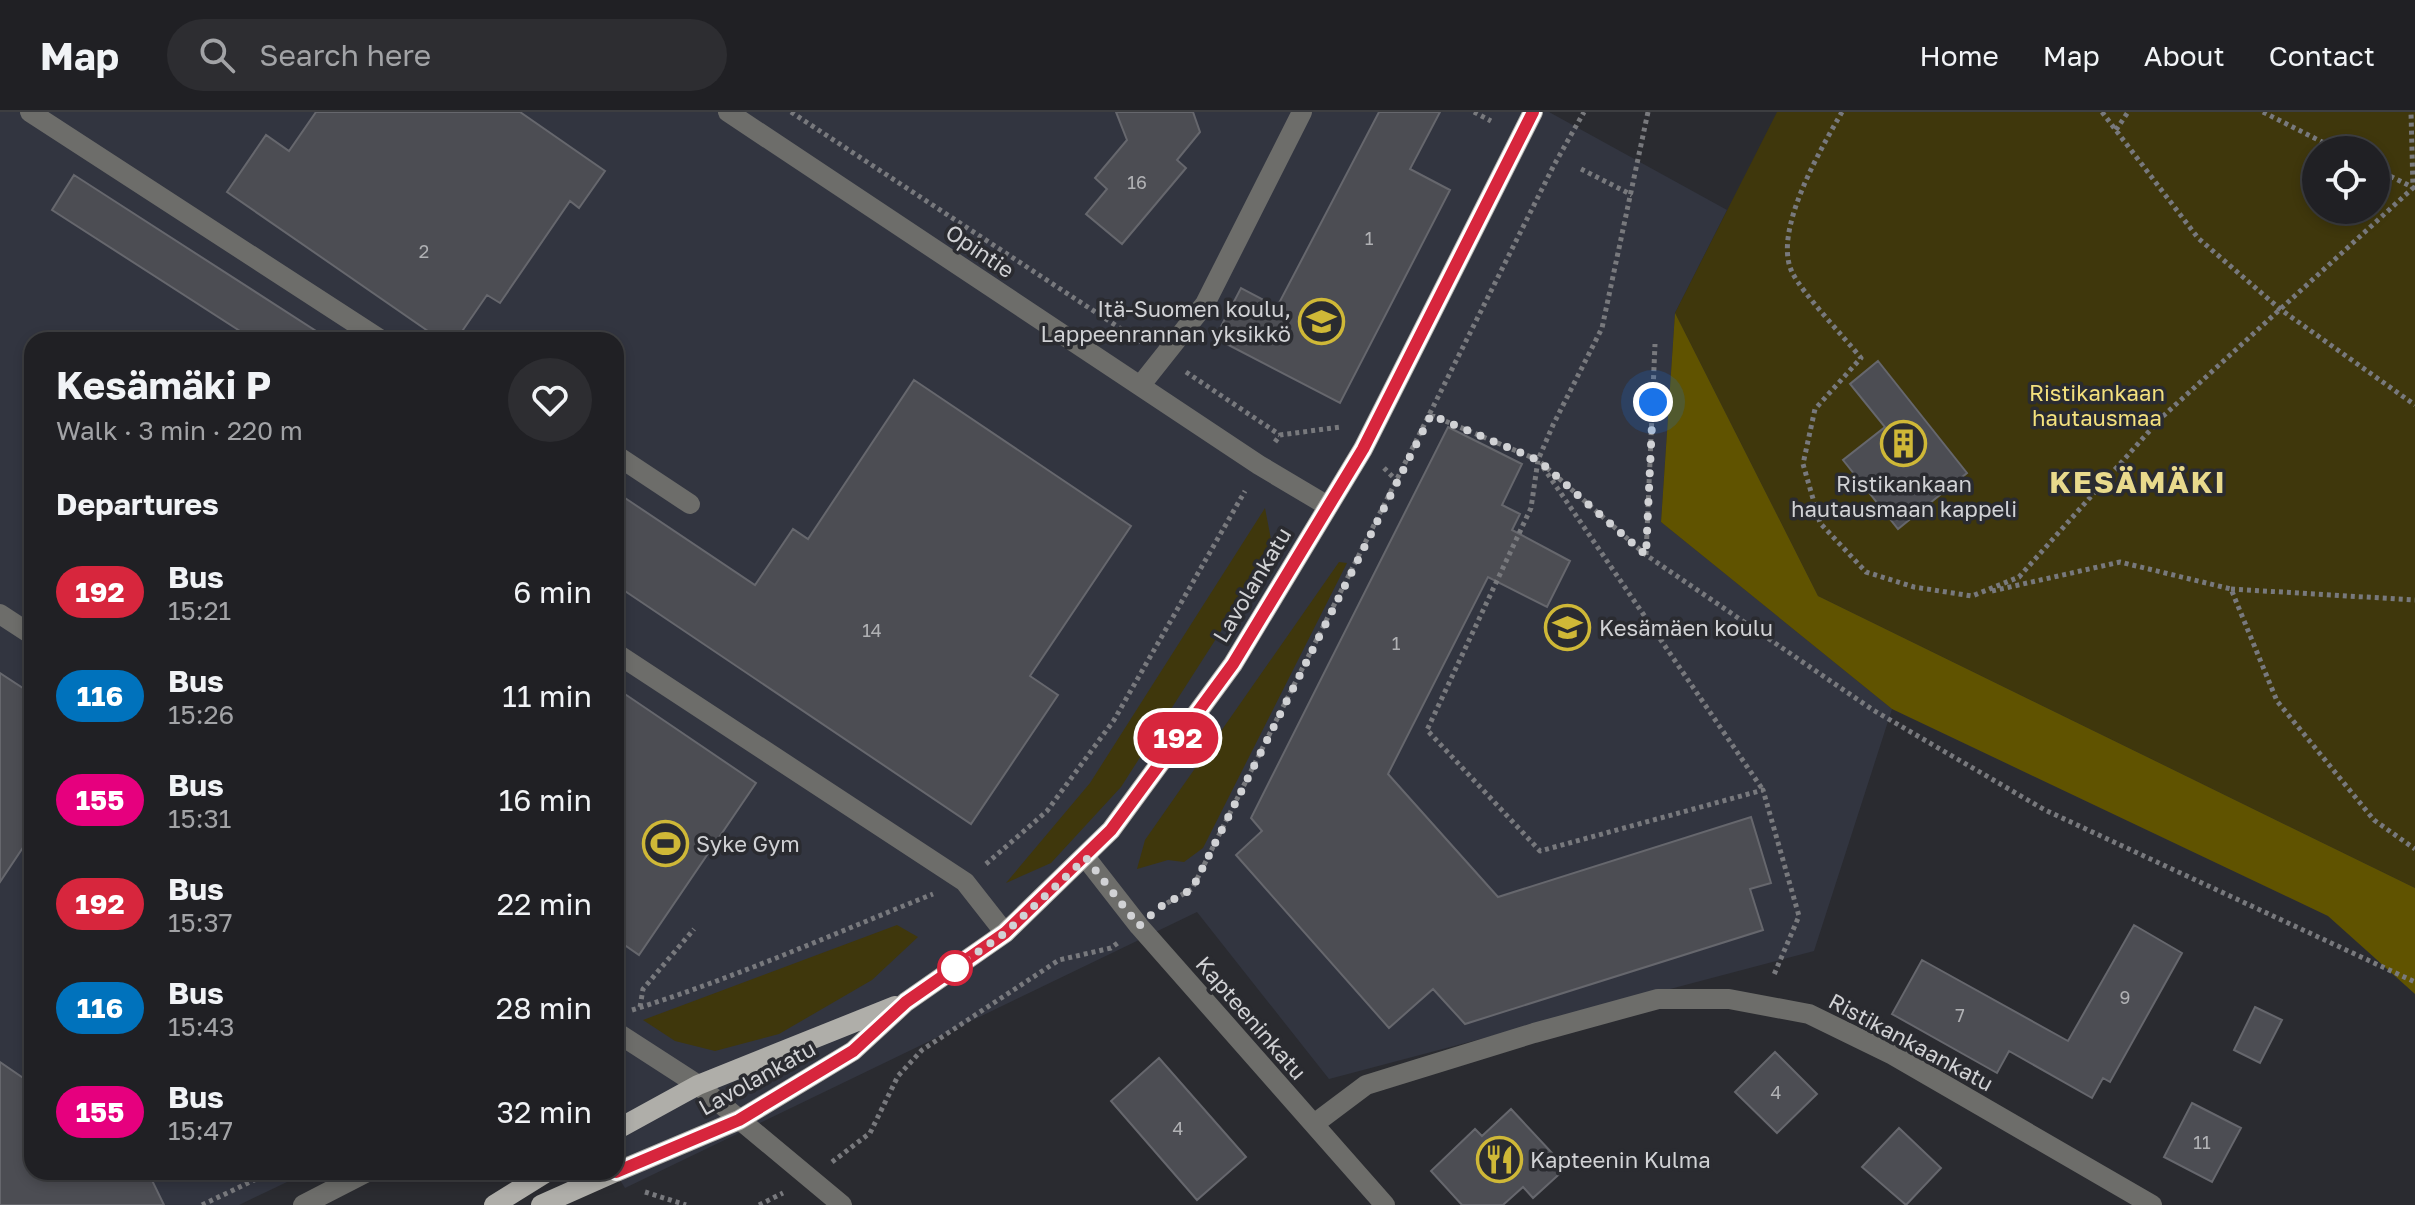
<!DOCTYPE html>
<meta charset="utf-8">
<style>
body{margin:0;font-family:"Golos Text",sans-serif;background:#2d2d31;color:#f1f3f6;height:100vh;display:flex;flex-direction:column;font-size:30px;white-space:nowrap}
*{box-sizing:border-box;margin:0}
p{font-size:26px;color:#a2a3a6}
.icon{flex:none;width:44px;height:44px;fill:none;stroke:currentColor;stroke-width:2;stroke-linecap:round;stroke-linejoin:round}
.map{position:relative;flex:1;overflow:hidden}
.drawer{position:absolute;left:24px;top:220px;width:600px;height:848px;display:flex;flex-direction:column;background:#202024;border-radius:24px;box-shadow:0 4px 12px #0003,0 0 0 2px #3d3e41}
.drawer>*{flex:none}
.badge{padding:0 16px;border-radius:26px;font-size:28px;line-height:52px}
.controls{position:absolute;left:2302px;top:24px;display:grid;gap:16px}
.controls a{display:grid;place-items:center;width:88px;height:88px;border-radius:50%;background:#202024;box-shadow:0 4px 12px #0003,0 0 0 2px #3d3e41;font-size:40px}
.you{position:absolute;width:40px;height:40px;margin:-20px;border:6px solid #fff;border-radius:50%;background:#1a73e8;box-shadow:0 0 0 12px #1a73e833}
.map>.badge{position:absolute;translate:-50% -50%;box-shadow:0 0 0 4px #fff}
h2{padding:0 32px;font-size:30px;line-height:72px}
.round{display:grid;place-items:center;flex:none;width:84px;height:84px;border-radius:42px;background:#2d2d31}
.head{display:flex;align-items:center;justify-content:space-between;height:136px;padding:0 32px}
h1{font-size:38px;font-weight:700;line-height:60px}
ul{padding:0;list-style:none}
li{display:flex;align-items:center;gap:24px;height:104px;padding:0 32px}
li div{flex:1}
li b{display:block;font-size:30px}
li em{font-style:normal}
li .badge{min-width:88px;font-weight:700;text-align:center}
header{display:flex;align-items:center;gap:48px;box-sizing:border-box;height:112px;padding:0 40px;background:#202024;border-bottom:2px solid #3d3e41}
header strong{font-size:38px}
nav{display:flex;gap:44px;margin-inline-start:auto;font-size:28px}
.search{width:560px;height:72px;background:#2d2d31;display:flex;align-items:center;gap:20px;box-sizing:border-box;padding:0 28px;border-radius:44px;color:#a2a3a6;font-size:30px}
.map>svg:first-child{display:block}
</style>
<header>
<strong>Map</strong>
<div class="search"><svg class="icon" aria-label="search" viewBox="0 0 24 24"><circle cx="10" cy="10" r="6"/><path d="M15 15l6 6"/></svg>Search here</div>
<nav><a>Home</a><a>Map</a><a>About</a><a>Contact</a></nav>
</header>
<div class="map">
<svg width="2415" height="1093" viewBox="0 0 2415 1093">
<rect width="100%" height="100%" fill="#2a2b30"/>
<!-- built -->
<path fill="#323540" d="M 0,0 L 1549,0 L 1727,98 L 1675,201 L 1661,410 L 1892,597 L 1814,839 L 1329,967 L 1197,800 L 625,1076 L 615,1060 L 616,228 L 32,228 L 32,1060 L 308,1060 L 239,1093 L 0,1093 Z"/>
<!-- green -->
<path fill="#3f370c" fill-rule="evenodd" d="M 1777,0 L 2415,0 L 2415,776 L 1818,484 L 1675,201 ZM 2316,38 L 2376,38 L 2376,98 L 2316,98 Z
M 1265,396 L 1273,438 L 1121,675 L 1051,751 L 1006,771 L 1090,671 Z
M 1339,450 L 1347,451 L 1203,736 L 1184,750 L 1168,748 L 1137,757 L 1145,728 Z
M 897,813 L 918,825 L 872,868 L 779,922 L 715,939 L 675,929 L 643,908 Z"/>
<!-- forest -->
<path fill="#605300" d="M 1675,201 L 1818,484 L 2415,776 L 2415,882 L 2328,804 L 1892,597 L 1661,410 Z"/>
<!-- building -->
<path fill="#4c4d53" stroke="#66676d" stroke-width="2" d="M 316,0 L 520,0 L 605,59 L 579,96 L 570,89 L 500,191 L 487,183 L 456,228 L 441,228 L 227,80 L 266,23 L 289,39 Z
M 1116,0 L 1193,0 L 1200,20 L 1177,48 L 1186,56 L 1122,132 L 1086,102 L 1107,77 L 1095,66 L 1127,28 Z
M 1379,0 L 1440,0 L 1410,57 L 1450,78 L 1340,291 L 1215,226 L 1241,176 L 1277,195 Z
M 74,63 L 330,228 L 254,228 L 52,98 Z
M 1878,249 L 1967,361 L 1898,417 L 1843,348 L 1885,315 L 1850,272 Z
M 914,268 L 1131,414 L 1030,564 L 1058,583 L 971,712 L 616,473 L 616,380 L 755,473 L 793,417 L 808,427 Z
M 1448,315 L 1522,352 L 1502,393 L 1520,402 L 1512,418 L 1570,449 L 1547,495 L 1488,465 L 1388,662 L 1498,785 L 1751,705 L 1771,771 L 1750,777 L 1763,818 L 1465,912 L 1433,877 L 1389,916 L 1236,743 L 1262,719 L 1251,706 Z
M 0,561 L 32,582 L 32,722 L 0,770 Z
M 616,576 L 756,671 L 639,843 L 616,827 Z
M 2134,813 L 2182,841 L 2110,970 L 2103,966 L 2092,986 L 2009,939 L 1997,961 L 1892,902 L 1922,848 L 2068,929 Z
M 2255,895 L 2282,908 L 2260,951 L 2234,938 Z
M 1775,940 L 1817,982 L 1777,1021 L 1735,980 Z
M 1159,946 L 1246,1045 L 1197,1088 L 1111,989 Z
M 0,950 L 32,972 L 32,1060 L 148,1060 L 164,1093 L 0,1093 Z
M 2192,991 L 2241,1016 L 2212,1070 L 2164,1045 Z
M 1511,997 L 1566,1056 L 1533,1086 L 1523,1075 L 1503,1093 L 1462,1093 L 1431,1059 L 1475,1017 L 1482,1024 Z
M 1899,1016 L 1941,1056 L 1906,1093 L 1862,1055 Z"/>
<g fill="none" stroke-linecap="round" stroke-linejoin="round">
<!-- path -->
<path stroke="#78797d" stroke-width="5" stroke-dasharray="4 4" stroke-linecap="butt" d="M 791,0 L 1141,230
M 1474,0 L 1491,9
M 1648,0 L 1602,216 L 1553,313 L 1538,348 L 1531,396 L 1427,618 L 1540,739 L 1763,678 L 1799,804 L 1773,865
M 1842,0 C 1822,35 1772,119 1792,160 C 1802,181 1844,225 1861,246 L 1815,297 L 1803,352 L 1820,411 L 1866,460 L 1914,475 L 1972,484 L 2019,465 L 2161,306 L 2413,76 L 2411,0
M 2102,0 L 2198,126 L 2280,197 L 2415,293
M 2263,0 L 2338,38
M 2116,18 L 2128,0
M 1581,57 L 1632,83
M 2376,57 L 2414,76
M 1186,260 L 1280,323
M 1431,303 L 1538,348 L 1646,443 L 1873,598 L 2045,698 L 2415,870
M 1275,330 L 1280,323 L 1340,315
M 1543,355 L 1763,678
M 1384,356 L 1397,369
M 1646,443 L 1655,232
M 2231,477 L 2415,488
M 1992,479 L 2120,450 L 2231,477 L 2277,589 L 2374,708 L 2415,737
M 986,752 L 1047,699 L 1114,608 L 1245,379
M 1160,795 L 1192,777 L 1554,53 L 1584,0
M 640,895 L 643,877 L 694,817
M 632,898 C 735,866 833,822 933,782
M 832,1050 L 870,1021 L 898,964 L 922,938 L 1059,848 L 1111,836 L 1119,830
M 645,1080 L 686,1093
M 202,1093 L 271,1060
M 759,1093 L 783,1081"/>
<!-- minor -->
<path stroke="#6d6d6a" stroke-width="20" d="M 30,0 L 381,228
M 728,0 L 1259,353 L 1328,394
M 1140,274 L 1205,192 L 1302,0
M 616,343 L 690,392
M 0,502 L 32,523
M 616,541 L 965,770 L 1005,821
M 1086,746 L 1139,814 L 1385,1093
M 616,920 L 698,973 L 842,1093
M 1314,1012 L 1366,973 L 1534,921 L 1658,887 L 1729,887 L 1809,902 L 1893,943 L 2152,1093
M 303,1093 L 367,1060"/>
<!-- major -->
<path stroke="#afaea9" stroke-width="20" d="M 616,1018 L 698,973 L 895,894
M 616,1060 L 739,1008 L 853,939 L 906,890 L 1005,821 L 1111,718 L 1233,552 L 1363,337 L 1533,0
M 494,1093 L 547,1060
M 541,1093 L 615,1060"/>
</g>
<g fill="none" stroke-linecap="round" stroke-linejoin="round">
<defs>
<path id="line" d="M 616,1060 L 739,1008 L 853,939 L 906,890 L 1005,821 L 1111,718 L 1233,552 L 1363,337 L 1533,0"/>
</defs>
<!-- line casing -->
<use href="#line" stroke="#fff" stroke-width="18"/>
<!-- line -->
<use href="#line" stroke="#d7263d" stroke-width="12"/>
<!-- walk -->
<path stroke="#d1d2d5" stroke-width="8" stroke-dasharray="0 14.4" d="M 955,856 L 1005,821 L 1086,746 L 1139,814 L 1160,795 L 1192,777 L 1431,303 L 1538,348 L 1646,443 L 1653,290"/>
</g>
<!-- icons -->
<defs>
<symbol id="school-ring" viewBox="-11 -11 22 22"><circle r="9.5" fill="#2a2b30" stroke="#cfb837" stroke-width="1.5"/><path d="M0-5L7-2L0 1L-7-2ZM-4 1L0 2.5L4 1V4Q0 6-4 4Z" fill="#cfb837"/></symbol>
<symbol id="building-ring" viewBox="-11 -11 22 22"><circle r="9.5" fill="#2a2b30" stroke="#cfb837" stroke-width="1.5"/><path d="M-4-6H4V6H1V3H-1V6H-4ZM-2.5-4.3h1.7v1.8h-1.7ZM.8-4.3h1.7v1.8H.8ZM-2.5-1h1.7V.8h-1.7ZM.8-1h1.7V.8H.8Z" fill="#cfb837"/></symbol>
<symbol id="stadium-ring" viewBox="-11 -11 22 22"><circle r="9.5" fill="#2a2b30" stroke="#cfb837" stroke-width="1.5"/><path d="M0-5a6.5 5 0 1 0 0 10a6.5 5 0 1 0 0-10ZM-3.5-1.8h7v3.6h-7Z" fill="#cfb837"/></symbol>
<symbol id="restaurant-ring" viewBox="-11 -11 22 22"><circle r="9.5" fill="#2a2b30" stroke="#cfb837" stroke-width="1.5"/><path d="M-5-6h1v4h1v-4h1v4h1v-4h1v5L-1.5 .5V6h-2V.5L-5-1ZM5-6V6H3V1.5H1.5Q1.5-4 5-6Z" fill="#cfb837"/></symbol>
</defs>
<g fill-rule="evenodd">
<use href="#school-ring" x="1296" y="184" width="51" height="51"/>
<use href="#building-ring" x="1878" y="306" width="51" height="51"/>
<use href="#school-ring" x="1542" y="490" width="51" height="51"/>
<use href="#stadium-ring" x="640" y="706" width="51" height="51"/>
<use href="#restaurant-ring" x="1474" y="1022" width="51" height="51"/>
</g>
<!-- markers -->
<circle fill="#fff" stroke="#d7263d" stroke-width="4" cx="955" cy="856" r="16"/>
<g text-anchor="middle" stroke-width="7" stroke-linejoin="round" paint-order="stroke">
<!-- number labels -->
<g font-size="18" fill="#b0b1b4">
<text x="1137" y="77">16</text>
<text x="1369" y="133">1</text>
<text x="424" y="146">2</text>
<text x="872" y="525">14</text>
<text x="1396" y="538">1</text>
<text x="2125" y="892">9</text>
<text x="1960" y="910">7</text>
<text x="1776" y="987">4</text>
<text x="1178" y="1023">4</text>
<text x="2202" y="1037">11</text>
</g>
<!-- street labels -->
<g font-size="22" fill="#d1d2d5" stroke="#2a2b30">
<text transform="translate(980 139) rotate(34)" y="8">Opintie</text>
<text transform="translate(1252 473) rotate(-59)" y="8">Lavolankatu</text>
<text transform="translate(1251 906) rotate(49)" y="8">Kapteeninkatu</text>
<text transform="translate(1911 930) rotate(28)" y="8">Ristikankaankatu</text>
<text transform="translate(757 966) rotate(-29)" y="8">Lavolankatu</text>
</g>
<!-- poi labels -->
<g font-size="22" fill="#d1d2d5" stroke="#2a2b30" text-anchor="start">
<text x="1291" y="205" text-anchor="end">Itä-Suomen koulu,<tspan x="1291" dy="25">Lappeenrannan yksikkö</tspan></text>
<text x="1904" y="380" text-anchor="middle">Ristikankaan<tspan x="1904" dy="25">hautausmaan kappeli</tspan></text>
<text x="1599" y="524">Kesämäen koulu</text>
<text x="696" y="740">Syke Gym</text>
<text x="1530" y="1056">Kapteenin Kulma</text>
</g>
<!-- park labels -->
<g font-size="22" fill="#f4e17d" stroke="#2a2b30">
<text x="2097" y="289">Ristikankaan<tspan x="2097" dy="25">hautausmaa</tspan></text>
</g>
<!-- district labels -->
<g font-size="30" font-weight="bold" letter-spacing="2" fill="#e9da8c" stroke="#2a2b30">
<text x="2138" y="381">KESÄMÄKI</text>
</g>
</g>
</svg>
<div class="controls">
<a><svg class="icon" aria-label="locate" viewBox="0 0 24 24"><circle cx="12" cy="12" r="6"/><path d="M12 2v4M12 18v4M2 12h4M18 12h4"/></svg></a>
</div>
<div class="you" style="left:1653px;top:290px"></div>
<b class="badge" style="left:1178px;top:626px;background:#d7263d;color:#fff">192</b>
<section class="drawer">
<div class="head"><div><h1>Kesämäki P</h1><p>Walk · 3 min · 220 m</p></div><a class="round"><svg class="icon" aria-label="heart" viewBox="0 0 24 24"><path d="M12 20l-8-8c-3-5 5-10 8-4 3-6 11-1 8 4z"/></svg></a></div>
<h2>Departures</h2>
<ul>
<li><span class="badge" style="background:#d7263d;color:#fff">192</span><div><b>Bus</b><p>15:21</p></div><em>6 min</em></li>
<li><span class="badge" style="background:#0072bc;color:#fff">116</span><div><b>Bus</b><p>15:26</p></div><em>11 min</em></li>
<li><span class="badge" style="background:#e6007e;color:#fff">155</span><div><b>Bus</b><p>15:31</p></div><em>16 min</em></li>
<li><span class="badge" style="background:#d7263d;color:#fff">192</span><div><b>Bus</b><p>15:37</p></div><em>22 min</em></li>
<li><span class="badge" style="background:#0072bc;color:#fff">116</span><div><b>Bus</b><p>15:43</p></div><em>28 min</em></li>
<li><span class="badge" style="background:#e6007e;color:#fff">155</span><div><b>Bus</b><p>15:47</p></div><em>32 min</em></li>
</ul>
</section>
</div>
